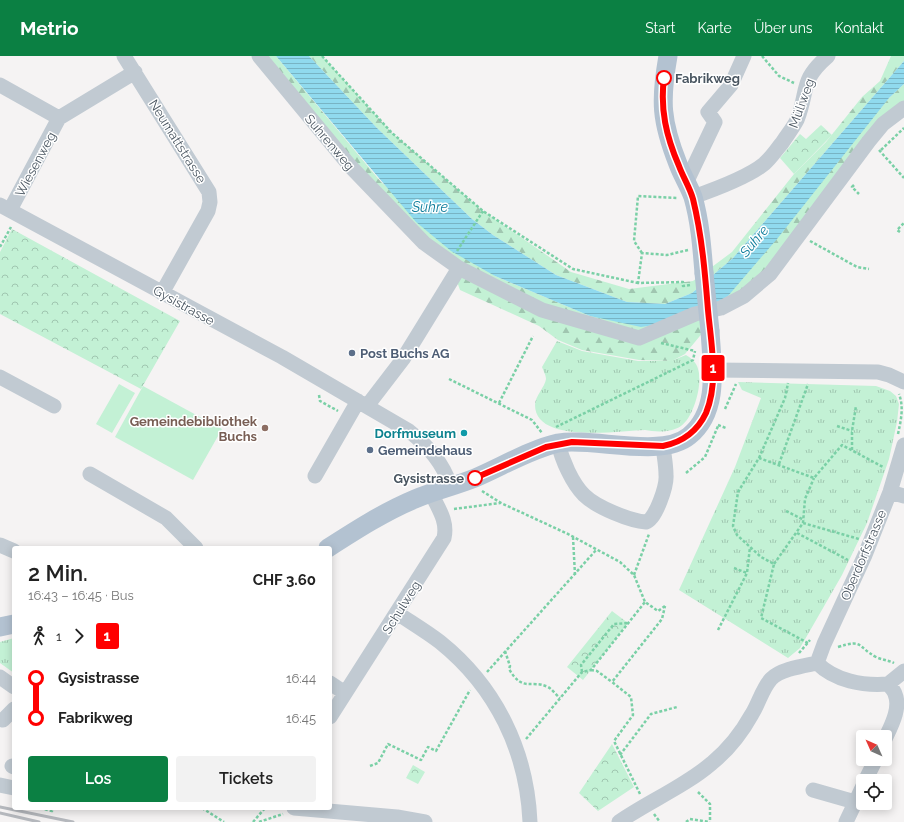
<!DOCTYPE html>
<html lang="de">
<meta charset="utf-8">
<style>
body{margin:0;font-family:Raleway,sans-serif;background:#f2f2f2;color:#222;height:100vh;display:flex;flex-direction:column;font-size:15px;white-space:nowrap}
*{box-sizing:border-box;margin:0}
p{font-size:13px;color:#767676}
.icon{flex:none;width:22px;height:22px;fill:none;stroke:currentColor;stroke-width:2;stroke-linecap:round;stroke-linejoin:round}
.map{position:relative;flex:1;overflow:hidden}
.panel{position:absolute;left:12px;top:490px;width:320px;height:264px;display:flex;flex-direction:column;background:#fff;border-radius:4px;box-shadow:0 2px 10px #0003}
.panel>*{flex:none}
.badge{padding:0 8px;border-radius:3px;font-size:14px;line-height:26px}
.needle{width:26px;rotate:315deg}
.controls{position:absolute;left:856px;top:674px;display:grid;gap:8px}
.controls a{display:grid;place-items:center;width:36px;height:36px;border-radius:4px;background:#fff;box-shadow:0 2px 10px #0003;font-size:20px}
.map>.badge{position:absolute;translate:-50% -50%;box-shadow:0 0 0 2px #fff}
.legs{display:flex;align-items:center;gap:6px;height:44px;padding:0 16px;font-size:13px}
.legs p{margin-inline-start:auto}
.headline{display:flex;align-items:center;justify-content:space-between;height:68px;padding:0 16px}
h1{font-size:22px;font-weight:600;line-height:30px}
.cta{display:flex;gap:8px;margin-top:auto;padding:8px 16px}
.cta a{flex:1;height:46px;border-radius:4px;background:#0b8043;color:#fff;font-size:16px;font-weight:600;line-height:46px;text-align:center}
.cta a+a{background:#f2f2f2;color:#222}
ul{padding:0 16px;list-style:none}
li{display:flex;align-items:center;gap:14px;height:40px;font-size:15px}
li i{display:grid;place-items:center;width:6px;height:100%;margin:0 5px;background:currentColor}
li i::after{content:'';width:10px;height:10px;margin:-5px;border:3px solid;border-radius:50%;background:#fff}
li p{margin-inline-start:auto}
li:first-child i{background:linear-gradient(#0000 50%,currentColor 0)}
li:last-child i{background:linear-gradient(currentColor 50%,#0000 0)}
header{display:flex;align-items:center;gap:24px;box-sizing:border-box;height:56px;padding:0 20px;background:#0b8043;color:#fff}
header strong{font-size:19px}
nav{display:flex;gap:22px;margin-inline-start:auto;font-size:14px}
.map>svg:first-child{display:block}
</style>
<header>
<strong>Metrio</strong>
<nav><a>Start</a><a>Karte</a><a>Über uns</a><a>Kontakt</a></nav>
</header>
<div class="map">
<svg width="904" height="766" viewBox="0 0 904 766">
<defs>
<pattern id="grass-tufts" width="24" height="20" patternUnits="userSpaceOnUse"><rect width="24" height="20" fill="#c3f1d5"/><path d="M3 7l-1-3M5 7V3M7 7l1-3M15 17l-1-3M17 17v-4M19 17l1-3" fill="none" stroke="#a0c6b0"/></pattern>
<pattern id="forest-firs" width="22" height="20" patternUnits="userSpaceOnUse"><rect width="22" height="20" fill="#c3f1d5"/><path d="M5 1l3.5 6h-7zM16 11l3.5 6h-7z" fill="#a0c6b0"/></pattern>
<pattern id="park-crowns" width="20" height="18" patternUnits="userSpaceOnUse"><rect width="20" height="18" fill="#c3f1d5"/><path d="M2 6a3 3 0 1 1 6 0M12 15a3 3 0 1 1 6 0" fill="none" stroke="#a0c6b0"/></pattern>
<pattern id="water-rules" width="6" height="5" patternUnits="userSpaceOnUse"><rect width="6" height="5" fill="#90daee"/><path d="M0 2.5h6" fill="none" stroke="#78b4c4"/></pattern>
</defs>
<rect width="100%" height="100%" fill="#f5f3f3"/>
<!-- grass -->
<path fill="url(#grass-tufts)" d="M 557,285 L 582,295 L 638,305 L 671,305 L 686,299 C 691,302 697,307 698,313 C 703,327 694,361 681,370 C 671,377 655,376 645,374 C 619,375 535,388 535,349 C 535,340 545,331 546,323 C 546,319 543,314 542,311 Z
M 738,326 L 876,330 L 890,335 L 896,340 L 899,348 L 897,366 L 889,403 L 867,467 L 842,519 L 800,592 L 788,602 L 679,534 L 735,411 L 761,342 L 742,334 Z
M 14,582 L 14,617 L 0,607 L 0,586 Z"/>
<!-- forest -->
<path fill="url(#forest-firs)" d="M 265,0 L 276,0 L 381,126 L 495,220 L 590,260 L 693,263 L 889,42 L 904,28 L 904,50 L 762,223 L 728,246 L 685,298 L 672,305 L 639,304 L 582,294 L 558,284 L 539,270 L 460,234 L 450,206 L 371,125 Z
M 309,0 L 322,0 L 392,77 L 483,155 L 571,216 L 629,233 L 693,225 L 732,196 L 794,118 L 826,86 L 862,41 L 880,25 L 891,0 L 904,0 L 904,5 L 733,202 L 692,237 L 665,248 L 627,246 L 556,219 L 493,179 L 472,163 L 377,72 Z"/>
<!-- park -->
<path fill="url(#park-crowns)" d="M 821,69 L 832,79 L 794,118 L 780,102 L 800,78 L 806,83 Z
M 12,173 L 180,265 L 141,333 L 0,258 L 0,196 Z
M 612,555 L 628,567 L 583,624 L 567,611 Z
M 612,688 L 634,731 L 598,755 L 579,737 Z
M 413,709 L 425,716 L 418,728 L 406,722 Z"/>
<!-- garden -->
<path fill="#c3f1d5" d="M 119,328 L 135,337 L 112,377 L 96,368 Z
M 143,330 L 222,373 L 193,424 L 115,381 Z"/>
<!-- water -->
<path fill="url(#water-rules)" d="M 276,0 L 309,0 L 377,72 L 472,163 L 493,179 L 556,219 L 627,246 L 665,248 L 692,237 L 733,202 L 904,5 L 904,28 L 889,42 L 777,183 L 728,240 L 693,263 L 641,271 L 590,260 L 495,220 L 451,195 L 416,166 Z"/>
<g fill="none" stroke-linecap="round" stroke-linejoin="round">
<!-- path -->
<path stroke="#7ad0a6" stroke-width="2.5" stroke-dasharray="3 2" stroke-linecap="butt" d="M 322,0 L 392,77 L 483,155 L 573,213 L 638,227
M 762,0 L 779,20 L 794,27
M 879,94 L 904,122
M 881,94 L 904,72
M 854,129 L 852,131 L 859,138
M 900,176 L 897,174 L 904,167
M 810,185 L 857,211 L 869,213
M 0,191 L 11,171
M 688,194 L 667,199 L 642,197 L 638,227 L 683,226 L 683,230 L 690,229
M 457,195 L 483,155
M 642,197 L 634,185 L 638,140 L 678,142
M 661,287 L 695,295
M 449,323 L 532,364 L 542,377
M 319,339 L 320,345 L 338,355
M 499,347 L 533,280
M 725,353 L 736,328
M 718,369 L 726,372
M 837,370 L 852,375
M 556,371 L 693,304 L 695,295
M 898,378 C 901,364 904,351 899,338
M 852,394 L 852,375 L 856,350
M 759,402 L 785,342 L 788,327
M 779,408 L 808,328
M 686,417 L 705,401 L 718,370
M 482,435 L 501,447 L 568,478 L 620,506 L 634,519 L 645,546 L 658,555 L 665,550
M 454,453 L 500,447
M 786,455 L 804,464
M 803,467 L 859,483
M 797,477 L 848,504
M 573,481 L 575,519
M 774,508 L 803,467 L 805,443 L 814,422
M 734,512 L 747,517
M 634,519 L 649,478
M 718,574 L 747,517 L 750,491
M 808,587 L 761,562 L 774,508 L 761,501 L 737,479 L 733,470 L 738,436 L 759,402 L 814,422 L 842,389 L 883,411
M 838,591 C 864,583 856,590 876,601 C 882,604 888,604 894,607
M 505,595 L 510,610 L 509,613 C 523,637 531,623 548,631 C 552,633 556,639 560,642
M 799,597 L 810,584
M 591,614 L 597,615 L 612,626
M 487,616 L 597,493
M 582,616 L 581,609 L 614,568 L 628,567
M 526,683 L 582,616 L 591,614 L 645,546
M 620,699 L 651,658 L 677,651
M 370,710 L 378,707 L 388,688 L 421,704 L 428,691 L 436,695 L 470,634
M 698,736 L 710,748 L 710,766
M 640,738 L 614,685 L 633,659 L 631,641 L 612,626 L 662,563 L 665,550
M 40,752 L 52,755 L 53,752
M 202,752 L 224,766
M 654,758 L 660,766
M 253,766 L 265,752
M 259,766 L 283,758
M 686,766 L 690,763 L 710,766"/>
<!-- minor -->
<path stroke="#c1cad2" stroke-width="15" d="M 124,0 L 209,136 L 210,146 L 208,155 L 162,237
M 259,0 L 350,110 L 424,187 L 459,212 L 542,254 L 639,282 L 695,258 L 721,252 L 744,240 L 770,218 L 869,85 L 883,68 L 904,52
M 0,29 L 59,62
M 686,127 L 715,66 L 708,56 L 731,29 L 744,0
M 693,141 C 713,134 748,121 764,108 C 771,102 776,94 782,87 C 787,79 793,72 797,64 C 809,34 799,25 828,0
M 0,149 L 282,301 L 409,375 C 429,391 443,407 451,431
M 10,154 L 59,62 L 135,16
M 713,314 L 878,316 L 889,319 L 904,326
M 0,321 L 54,350
M 367,350 L 403,303 L 459,212
M 558,387 C 562,404 572,427 584,439 C 596,451 630,465 646,466 C 656,463 667,429 666,419 C 666,409 664,400 663,390
M 90,418 L 166,462 L 196,492
M 315,420 L 358,345
M 890,436 L 904,440
M 0,489 L 14,495
M 397,557 C 412,567 427,576 440,586 C 496,631 527,695 530,766
M 817,607 L 824,588 L 865,499 L 890,436 L 904,389
M 817,607 C 835,625 863,630 888,628 C 890,631 894,634 895,638 C 901,652 891,670 885,683
M 0,621 L 14,631
M 330,627 L 345,637
M 888,628 L 904,615
M 330,661 L 444,482 C 448,465 438,452 431,437
M 3,664 L 14,653
M 12,710 L 14,711
M 865,725 L 876,703
M 0,729 L 14,732
M 813,734 L 855,746
M 294,752 L 397,761 L 425,766
M 619,766 C 649,745 684,731 712,707 C 728,694 742,676 752,658 C 759,647 762,633 771,623 C 781,613 803,610 817,607
M 846,766 L 863,730"/>
<!-- major -->
<path stroke="#b3c2d1" stroke-width="19" d="M 668,0 C 660,45 661,65 678,108 C 682,119 689,130 693,141 C 700,165 702,192 704,217
M 328,492 C 356,474 384,456 415,443 C 434,435 455,430 475,422 C 501,411 531,393 558,387 C 593,381 661,403 689,380 C 720,355 712,310 710,275
M 0,571 L 14,568"/>
<!-- rail -->
<path stroke="#b5b8bd" stroke-width="3" d="M 0,751 L 73,766
M 0,757 L 39,766"/>
<!-- major-bridge -->
<path stroke="#b3c2d1" stroke-width="19" d="M 704,217 L 710,275"/>
</g>
<g fill="none" stroke-linecap="round" stroke-linejoin="round">
<defs>
<path id="line-1" d="M 475,422 L 546,391 L 572,386 L 663,390 C 683,386 697,376 706,357 C 719,326 711,287 708,254 C 705,217 702,180 693,143 C 690,132 683,121 679,110 C 666,80 660,53 664,22"/>
</defs>
<!-- line-1 casing -->
<use href="#line-1" stroke="#fff" stroke-width="9"/>
<!-- line-1 -->
<use href="#line-1" stroke="#f00" stroke-width="6"/>
</g>
<!-- markers -->
<g fill="#fff" stroke="#f00" stroke-width="2">
<circle cx="664" cy="22" r="7"/>
<circle cx="475" cy="422" r="7"/>
</g>
<g fill="#5c6f8a" stroke="#fff" stroke-width="1.5">
<circle cx="352" cy="297" r="4"/>
<circle cx="370" cy="394" r="4"/>
</g>
<circle fill="#8d6e63" stroke="#fff" stroke-width="1.5" cx="265" cy="372" r="4"/>
<circle fill="#0f9aa8" stroke="#fff" stroke-width="1.5" cx="464" cy="377" r="4"/>
<g text-anchor="middle" stroke-width="3" stroke-linejoin="round" paint-order="stroke">
<!-- stop labels -->
<g font-size="13" font-weight="bold" fill="#4a5661" stroke="#fff" text-anchor="start">
<text x="675" y="27">Fabrikweg</text>
<text x="464" y="427" text-anchor="end">Gysistrasse</text>
</g>
<!-- street labels -->
<g font-size="13" fill="#4a5661" stroke="#fff">
<text transform="translate(801 47) rotate(-70)" y="5">Müliweg</text>
<text transform="translate(178 85) rotate(58)" y="5">Neumattstrasse</text>
<text transform="translate(330 86) rotate(50)" y="5">Suhrenweg</text>
<text transform="translate(35 108) rotate(-62)" y="5">Wiesenweg</text>
<text transform="translate(184 249) rotate(29)" y="5">Gysistrasse</text>
<text transform="translate(863 499) rotate(-67)" y="5">Oberdorfstrasse</text>
<text transform="translate(401 551) rotate(-58)" y="5">Schulweg</text>
</g>
<!-- service labels -->
<g font-size="13" font-weight="bold" fill="#4e5e75" stroke="#fff" text-anchor="start">
<text x="360" y="302">Post Buchs AG</text>
<text x="378" y="399">Gemeindehaus</text>
</g>
<!-- education labels -->
<g font-size="13" font-weight="bold" fill="#785e54" stroke="#fff" text-anchor="end">
<text x="257" y="370">Gemeindebibliothek<tspan x="257" dy="15">Buchs</tspan></text>
</g>
<!-- culture labels -->
<g font-size="13" font-weight="bold" fill="#0d838f" stroke="#fff" text-anchor="end">
<text x="456" y="382">Dorfmuseum</text>
</g>
<!-- water labels -->
<g font-size="14" font-style="italic" fill="#0c7c9b" stroke="#fff">
<text x="430" y="156">Suhre</text>
<text transform="translate(754 185) rotate(-50)" y="5">Suhre</text>
</g>
</g>
</svg>
<div class="controls">
<a><svg class="needle" viewBox="-14 -14 28 28"><path d="M0-13l5 13h-10z" fill="#e53935"/><path d="M0 13l5-13h-10z" fill="#767676"/></svg></a>
<a><svg class="icon" aria-label="locate" viewBox="0 0 24 24"><circle cx="12" cy="12" r="6"/><path d="M12 2v4M12 18v4M2 12h4M18 12h4"/></svg></a>
</div>
<b class="badge" style="left:713px;top:312px;background:#f00;color:#fff">1</b>
<section class="panel">
<div class="headline"><div><h1>2 Min.</h1><p>16:43 – 16:45 · Bus</p></div><b>CHF 3.60</b></div>
<div class="legs"><svg class="icon" aria-label="walk" viewBox="0 0 24 24"><circle cx="13" cy="4" r="2"/><path d="M13 8l-2 6 4 7M11 14l-3 7M7 12l3-4h3l4 4"/></svg>1<svg class="icon" aria-label="forward" viewBox="0 0 24 24"><path d="M9 5l7 7-7 7"/></svg><b class="badge" style="background:#f00;color:#fff">1</b></div>
<ul>
<li><i style="color:#f00"></i><b>Gysistrasse</b><p>16:44</p></li>
<li><i style="color:#f00"></i><b>Fabrikweg</b><p>16:45</p></li>
</ul>
<div class="cta"><a>Los</a><a>Tickets</a></div>
</section>
</div>
